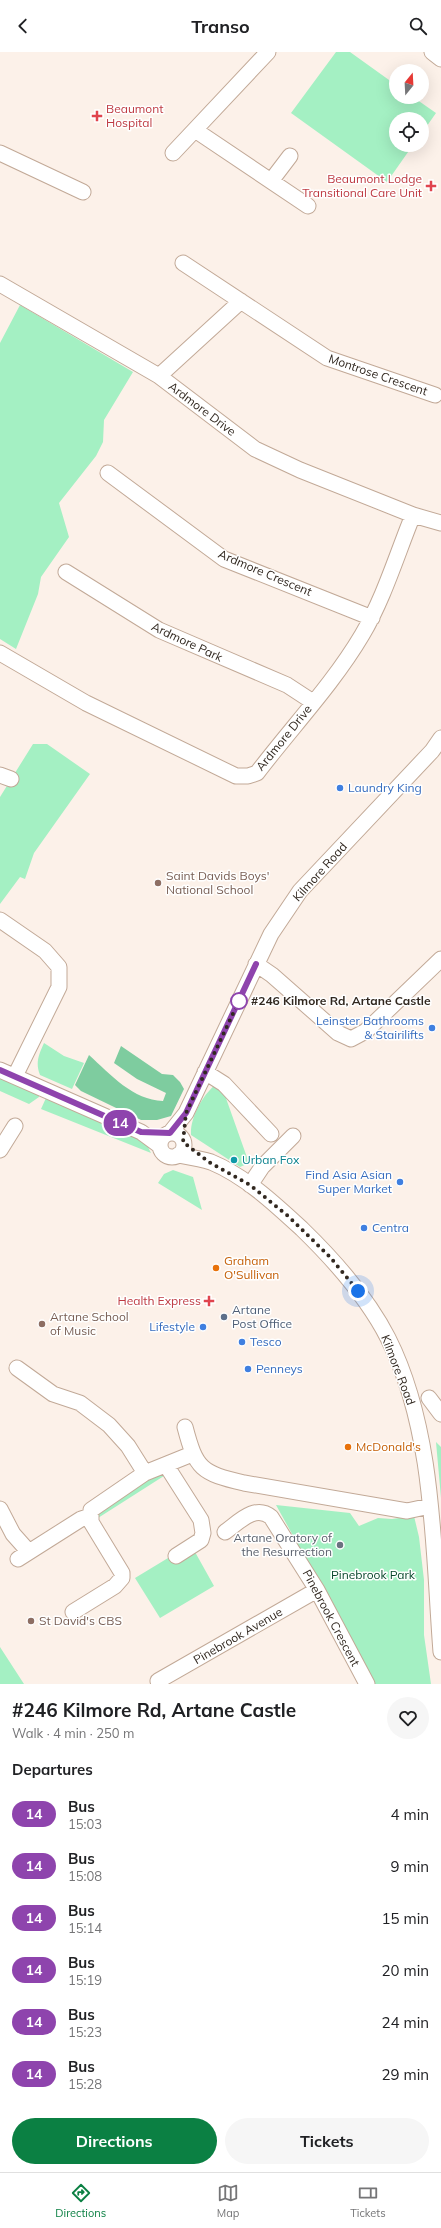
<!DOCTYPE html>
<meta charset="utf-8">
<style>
body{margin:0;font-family:Mulish,sans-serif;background:#f6f6f6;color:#202124;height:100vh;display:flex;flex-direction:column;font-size:15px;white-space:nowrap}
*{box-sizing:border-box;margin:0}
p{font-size:13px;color:#757577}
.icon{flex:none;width:22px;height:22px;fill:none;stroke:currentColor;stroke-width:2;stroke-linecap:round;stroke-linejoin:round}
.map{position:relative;height:1632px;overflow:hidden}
.sheet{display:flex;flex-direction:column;background:#fff;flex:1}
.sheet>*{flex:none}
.badge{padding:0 8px;border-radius:13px;font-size:14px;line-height:26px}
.needle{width:26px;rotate:18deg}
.buttons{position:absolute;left:389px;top:12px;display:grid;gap:8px}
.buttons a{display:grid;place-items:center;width:40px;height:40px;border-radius:50%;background:#fff;box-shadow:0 4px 16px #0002;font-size:20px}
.you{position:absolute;width:20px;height:20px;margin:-10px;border:3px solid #fff;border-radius:50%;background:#1a73e8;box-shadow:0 0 0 6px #1a73e833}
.map>.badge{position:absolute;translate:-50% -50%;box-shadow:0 0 0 2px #fff}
h2{padding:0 12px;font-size:15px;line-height:36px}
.round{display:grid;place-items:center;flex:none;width:42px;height:42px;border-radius:21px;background:#f6f6f6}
.summary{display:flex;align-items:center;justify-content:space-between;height:68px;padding:0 12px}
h1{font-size:19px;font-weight:700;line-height:30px}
.cta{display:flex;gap:8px;margin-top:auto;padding:8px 12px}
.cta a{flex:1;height:46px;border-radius:24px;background:#0b8043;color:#fff;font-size:16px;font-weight:700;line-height:46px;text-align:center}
.cta a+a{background:#f6f6f6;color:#202124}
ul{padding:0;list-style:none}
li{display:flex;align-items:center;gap:12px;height:52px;padding:0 12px}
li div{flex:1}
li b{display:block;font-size:15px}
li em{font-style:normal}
li .badge{min-width:44px;font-weight:700;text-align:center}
header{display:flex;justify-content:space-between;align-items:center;height:52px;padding:0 12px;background:#fff;font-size:18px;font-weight:700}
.dock{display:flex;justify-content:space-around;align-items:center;height:56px;border-top:1px solid #e0e0e0;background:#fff;font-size:11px;color:#757577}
.dock a{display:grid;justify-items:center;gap:2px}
.dock .current{color:#0b8043}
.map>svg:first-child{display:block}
</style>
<header><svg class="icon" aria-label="back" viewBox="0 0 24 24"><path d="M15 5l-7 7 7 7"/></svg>Transo<svg class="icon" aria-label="search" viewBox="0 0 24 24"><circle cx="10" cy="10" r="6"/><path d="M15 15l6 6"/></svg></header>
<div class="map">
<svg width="441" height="1632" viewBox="0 0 441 1632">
<rect width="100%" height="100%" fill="#fcf1e9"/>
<!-- green -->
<path fill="#a4f0c3" d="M 336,0 L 350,0 L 396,33 L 396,45 L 413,45 L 436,61 L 422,81 L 422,67 L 396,67 L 396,93 L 413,93 L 387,130 L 291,61 Z
M 20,253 L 133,320 L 104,368 L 103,390 L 96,404 L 59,451 L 69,485 L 41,525 L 38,542 L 16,597 L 0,587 L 0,291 Z
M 33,692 L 47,692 L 90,722 L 34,801 L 25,827 L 20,825 L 0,852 L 0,745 Z
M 44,991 L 64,1004 L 84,1011 L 72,1037 L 40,1023 C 35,1011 39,1002 44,991 Z
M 0,1025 L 39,1043 L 39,1045 L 29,1052 L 0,1039 Z
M 215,1033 L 222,1035 L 249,1111 L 240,1115 L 191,1083 C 190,1066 202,1044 215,1033 Z
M 46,1046 L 125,1079 L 146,1091 L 151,1101 L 41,1057 Z
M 173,1118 L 193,1125 L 202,1158 L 158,1131 L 164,1122 Z
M 436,1390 L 441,1395 L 441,1446 Z
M 156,1421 L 167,1422 L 98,1466 L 96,1462 Z
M 276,1453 L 350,1461 L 359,1474 L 378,1466 L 392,1467 L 414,1464 L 419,1485 L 424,1528 L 424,1583 L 431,1632 L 375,1632 Z
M 195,1500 L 214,1534 L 160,1566 L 135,1526 L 173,1503 Z
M 0,1595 L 24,1632 L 0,1632 Z"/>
<!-- forest -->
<path fill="#7ecc9f" d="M 121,994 L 162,1022 L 173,1023 L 180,1030 L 184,1037 L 171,1064 L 157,1068 L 141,1068 L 81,1039 L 75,1033 L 89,1003 C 111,1023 133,1048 163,1049 L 166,1041 L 137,1027 L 114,1011 Z"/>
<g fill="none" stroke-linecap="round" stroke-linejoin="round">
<defs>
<path id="minor" d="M 432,0 L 441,7
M 195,78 L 308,154
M 0,101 L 83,140
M 173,101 L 268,0
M 271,129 L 290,104
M 183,211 L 327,306 L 435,343
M 0,232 L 159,324 L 255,397 L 300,418 L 413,463 L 441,471
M 159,324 L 241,249
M 108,421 L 224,507 L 372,566
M 66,520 L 159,578 L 287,633 L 313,650
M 0,601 L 86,651 L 236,724 L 248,724 L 257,721 C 292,675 333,632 362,583 C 384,546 397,502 413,463
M 0,723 L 11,727
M 0,868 L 45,899 L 59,915 L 59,935 L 15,1024
M 256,912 L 272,923 L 338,981 L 351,987 L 366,979 L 441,907
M 0,1018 L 141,1080 L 160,1094
M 205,1020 L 224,1032 L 271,1082
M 170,1081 L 186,1061 L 271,882 L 300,839 L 432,699 L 441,686
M160 1093a12 12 0 1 1 24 0a12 12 0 1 1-24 0Z
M 0,1098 L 15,1074
M 178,1103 C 189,1105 201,1107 211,1110 C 245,1124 275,1152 302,1177 C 335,1209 367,1245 388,1286 C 435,1379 433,1499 441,1600
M 250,1133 L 262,1115 L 293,1084
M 17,1316 L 53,1342 L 80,1351 L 109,1373 L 128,1394 L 145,1421
M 429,1346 L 441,1362
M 185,1375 C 196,1417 201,1421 244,1431 L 407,1459 L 430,1454
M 166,1413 L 201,1468 L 203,1481 L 201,1488 L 176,1504
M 0,1457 L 13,1482 L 29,1500
M 225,1480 C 239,1470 255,1452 271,1465 L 317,1538 L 367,1632
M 18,1507 L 81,1467 L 90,1464
M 73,1560 L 115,1534 L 122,1526 L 122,1521 L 91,1470 L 91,1458 L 145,1421 L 192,1402
M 158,1629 L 317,1538"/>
</defs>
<!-- minor casing -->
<use href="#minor" stroke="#c2a997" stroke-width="17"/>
<!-- minor -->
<use href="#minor" stroke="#fff" stroke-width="15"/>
</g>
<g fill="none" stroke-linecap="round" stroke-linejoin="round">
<defs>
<path id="line" d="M 0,1018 L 141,1080 L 170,1081 L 186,1061 L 256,912"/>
</defs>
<!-- line casing -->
<use href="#line" stroke="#fff" stroke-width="9"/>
<!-- line -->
<use href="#line" stroke="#8e44ad" stroke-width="6"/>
<!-- walk -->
<path stroke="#312820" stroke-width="4" stroke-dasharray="0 7.2" d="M 239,949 L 186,1061 L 183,1090 L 209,1110 L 250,1133 L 288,1164 L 330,1205 L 358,1239"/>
</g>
<!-- markers -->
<g fill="#e0444e" stroke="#fff" stroke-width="1.5">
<path d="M95 58h4v4h4v4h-4v4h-4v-4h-4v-4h4z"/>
<path d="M429 128h4v4h4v4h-4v4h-4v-4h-4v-4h4z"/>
<path d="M207 1243h4v4h4v4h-4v4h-4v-4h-4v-4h4z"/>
</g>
<g fill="#3f7fe0" stroke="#fff" stroke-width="1.5">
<circle cx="340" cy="736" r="4"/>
<circle cx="432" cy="976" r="4"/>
<circle cx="400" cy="1130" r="4"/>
<circle cx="364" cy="1176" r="4"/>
<circle cx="203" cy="1275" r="4"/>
<circle cx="242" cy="1290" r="4"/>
<circle cx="248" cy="1317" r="4"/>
</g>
<g fill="#8d6e63" stroke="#fff" stroke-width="1.5">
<circle cx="158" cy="831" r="4"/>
<circle cx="42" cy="1272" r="4"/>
<circle cx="31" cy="1569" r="4"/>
</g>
<circle fill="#fff" stroke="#8e44ad" stroke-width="2" cx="239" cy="949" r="8"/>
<circle fill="#0f9aa8" stroke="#fff" stroke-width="1.5" cx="234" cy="1108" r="4"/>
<g fill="#e8710a" stroke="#fff" stroke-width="1.5">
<circle cx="216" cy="1216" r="4"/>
<circle cx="348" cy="1395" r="4"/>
</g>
<circle fill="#5c6f8a" stroke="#fff" stroke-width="1.5" cx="224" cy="1265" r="4"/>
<circle fill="#6b7280" stroke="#fff" stroke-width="1.5" cx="340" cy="1493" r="4"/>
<g text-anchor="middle" stroke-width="3" stroke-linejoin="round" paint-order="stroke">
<!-- health labels -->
<g font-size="12" fill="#be3a42" stroke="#fff" text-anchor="end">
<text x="106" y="61" text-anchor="start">Beaumont<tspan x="106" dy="14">Hospital</tspan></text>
<text x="422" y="131">Beaumont Lodge<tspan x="422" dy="14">Transitional Care Unit</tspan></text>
<text x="201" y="1253">Health Express</text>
</g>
<!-- street labels -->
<g font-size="12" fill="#312820" stroke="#fff">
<text transform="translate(378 323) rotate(19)" y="4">Montrose Crescent</text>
<text transform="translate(202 357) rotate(37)" y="4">Ardmore Drive</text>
<text transform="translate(265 521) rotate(23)" y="4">Ardmore Crescent</text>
<text transform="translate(187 590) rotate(25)" y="4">Ardmore Park</text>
<text transform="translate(284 686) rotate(-51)" y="4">Ardmore Drive</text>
<text transform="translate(320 820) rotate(-48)" y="4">Kilmore Road</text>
<text transform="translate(398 1318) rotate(69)" y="4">Kilmore Road</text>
<text transform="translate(331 1566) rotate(62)" y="4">Pinebrook Crescent</text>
<text transform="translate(238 1584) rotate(-30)" y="4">Pinebrook Avenue</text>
</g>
<!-- shop labels -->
<g font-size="12" fill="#366cbe" stroke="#fff" text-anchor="start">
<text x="348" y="740">Laundry King</text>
<text x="424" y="973" text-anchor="end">Leinster Bathrooms<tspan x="424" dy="14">&amp; Stairilifts</tspan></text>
<text x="392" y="1127" text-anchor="end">Find Asia Asian<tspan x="392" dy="14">Super Market</tspan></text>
<text x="372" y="1180">Centra</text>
<text x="195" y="1279" text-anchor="end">Lifestyle</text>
<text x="250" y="1294">Tesco</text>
<text x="256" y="1321">Penneys</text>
</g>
<!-- education labels -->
<g font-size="12" fill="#785e54" stroke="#fff" text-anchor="start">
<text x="166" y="828">Saint Davids Boys'<tspan x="166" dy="14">National School</tspan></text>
<text x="50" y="1269">Artane School<tspan x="50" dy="14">of Music</tspan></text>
<text x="39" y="1573">St David's CBS</text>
</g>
<!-- stop labels -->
<g font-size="12" font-weight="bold" fill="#312820" stroke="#fff" text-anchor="start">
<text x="251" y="953">#246 Kilmore Rd, Artane Castle</text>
</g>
<!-- culture labels -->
<g font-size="12" fill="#0d838f" stroke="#fff" text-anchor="start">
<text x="242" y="1112">Urban Fox</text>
</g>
<!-- food labels -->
<g font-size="12" fill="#c56008" stroke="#fff" text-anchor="start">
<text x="224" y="1213">Graham<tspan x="224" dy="14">O'Sullivan</tspan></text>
<text x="356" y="1399">McDonald's</text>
</g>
<!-- service labels -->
<g font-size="12" fill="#4e5e75" stroke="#fff" text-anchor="start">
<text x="232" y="1262">Artane<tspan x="232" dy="14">Post Office</tspan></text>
</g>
<!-- worship labels -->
<g font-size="12" fill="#5b616d" stroke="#fff" text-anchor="end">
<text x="332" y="1490">Artane Oratory of<tspan x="332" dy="14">the Resurrection</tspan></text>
</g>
<!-- park labels -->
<g font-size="12" fill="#07472b" stroke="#fff">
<text x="373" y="1527">Pinebrook Park</text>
</g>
</g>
</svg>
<div class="buttons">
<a><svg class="needle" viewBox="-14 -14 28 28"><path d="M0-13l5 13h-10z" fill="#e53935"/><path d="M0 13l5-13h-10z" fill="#757577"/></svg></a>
<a><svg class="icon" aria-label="locate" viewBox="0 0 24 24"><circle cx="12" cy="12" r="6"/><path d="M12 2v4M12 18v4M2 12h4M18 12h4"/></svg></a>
</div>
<div class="you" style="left:358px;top:1239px"></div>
<b class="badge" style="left:120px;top:1071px;background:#8e44ad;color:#fff">14</b>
</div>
<section class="sheet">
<div class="summary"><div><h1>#246 Kilmore Rd, Artane Castle</h1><p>Walk · 4 min · 250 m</p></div><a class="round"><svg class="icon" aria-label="heart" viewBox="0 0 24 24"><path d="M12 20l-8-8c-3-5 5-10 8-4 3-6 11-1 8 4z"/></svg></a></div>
<h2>Departures</h2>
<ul>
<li><span class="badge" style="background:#8e44ad;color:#fff">14</span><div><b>Bus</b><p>15:03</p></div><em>4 min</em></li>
<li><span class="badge" style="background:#8e44ad;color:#fff">14</span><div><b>Bus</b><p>15:08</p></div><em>9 min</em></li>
<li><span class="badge" style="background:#8e44ad;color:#fff">14</span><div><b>Bus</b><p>15:14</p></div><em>15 min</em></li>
<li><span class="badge" style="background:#8e44ad;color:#fff">14</span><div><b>Bus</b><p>15:19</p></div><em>20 min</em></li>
<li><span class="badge" style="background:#8e44ad;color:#fff">14</span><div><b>Bus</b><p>15:23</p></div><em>24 min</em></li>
<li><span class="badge" style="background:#8e44ad;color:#fff">14</span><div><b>Bus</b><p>15:28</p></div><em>29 min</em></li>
</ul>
<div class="cta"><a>Directions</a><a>Tickets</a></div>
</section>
<nav class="dock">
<a class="current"><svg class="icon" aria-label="directions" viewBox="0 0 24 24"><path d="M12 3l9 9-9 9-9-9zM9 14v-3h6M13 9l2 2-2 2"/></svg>Directions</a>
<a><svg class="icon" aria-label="map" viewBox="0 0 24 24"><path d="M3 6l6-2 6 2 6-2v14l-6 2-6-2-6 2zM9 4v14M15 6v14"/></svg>Map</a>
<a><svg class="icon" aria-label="tickets" viewBox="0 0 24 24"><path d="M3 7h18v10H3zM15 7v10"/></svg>Tickets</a>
</nav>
